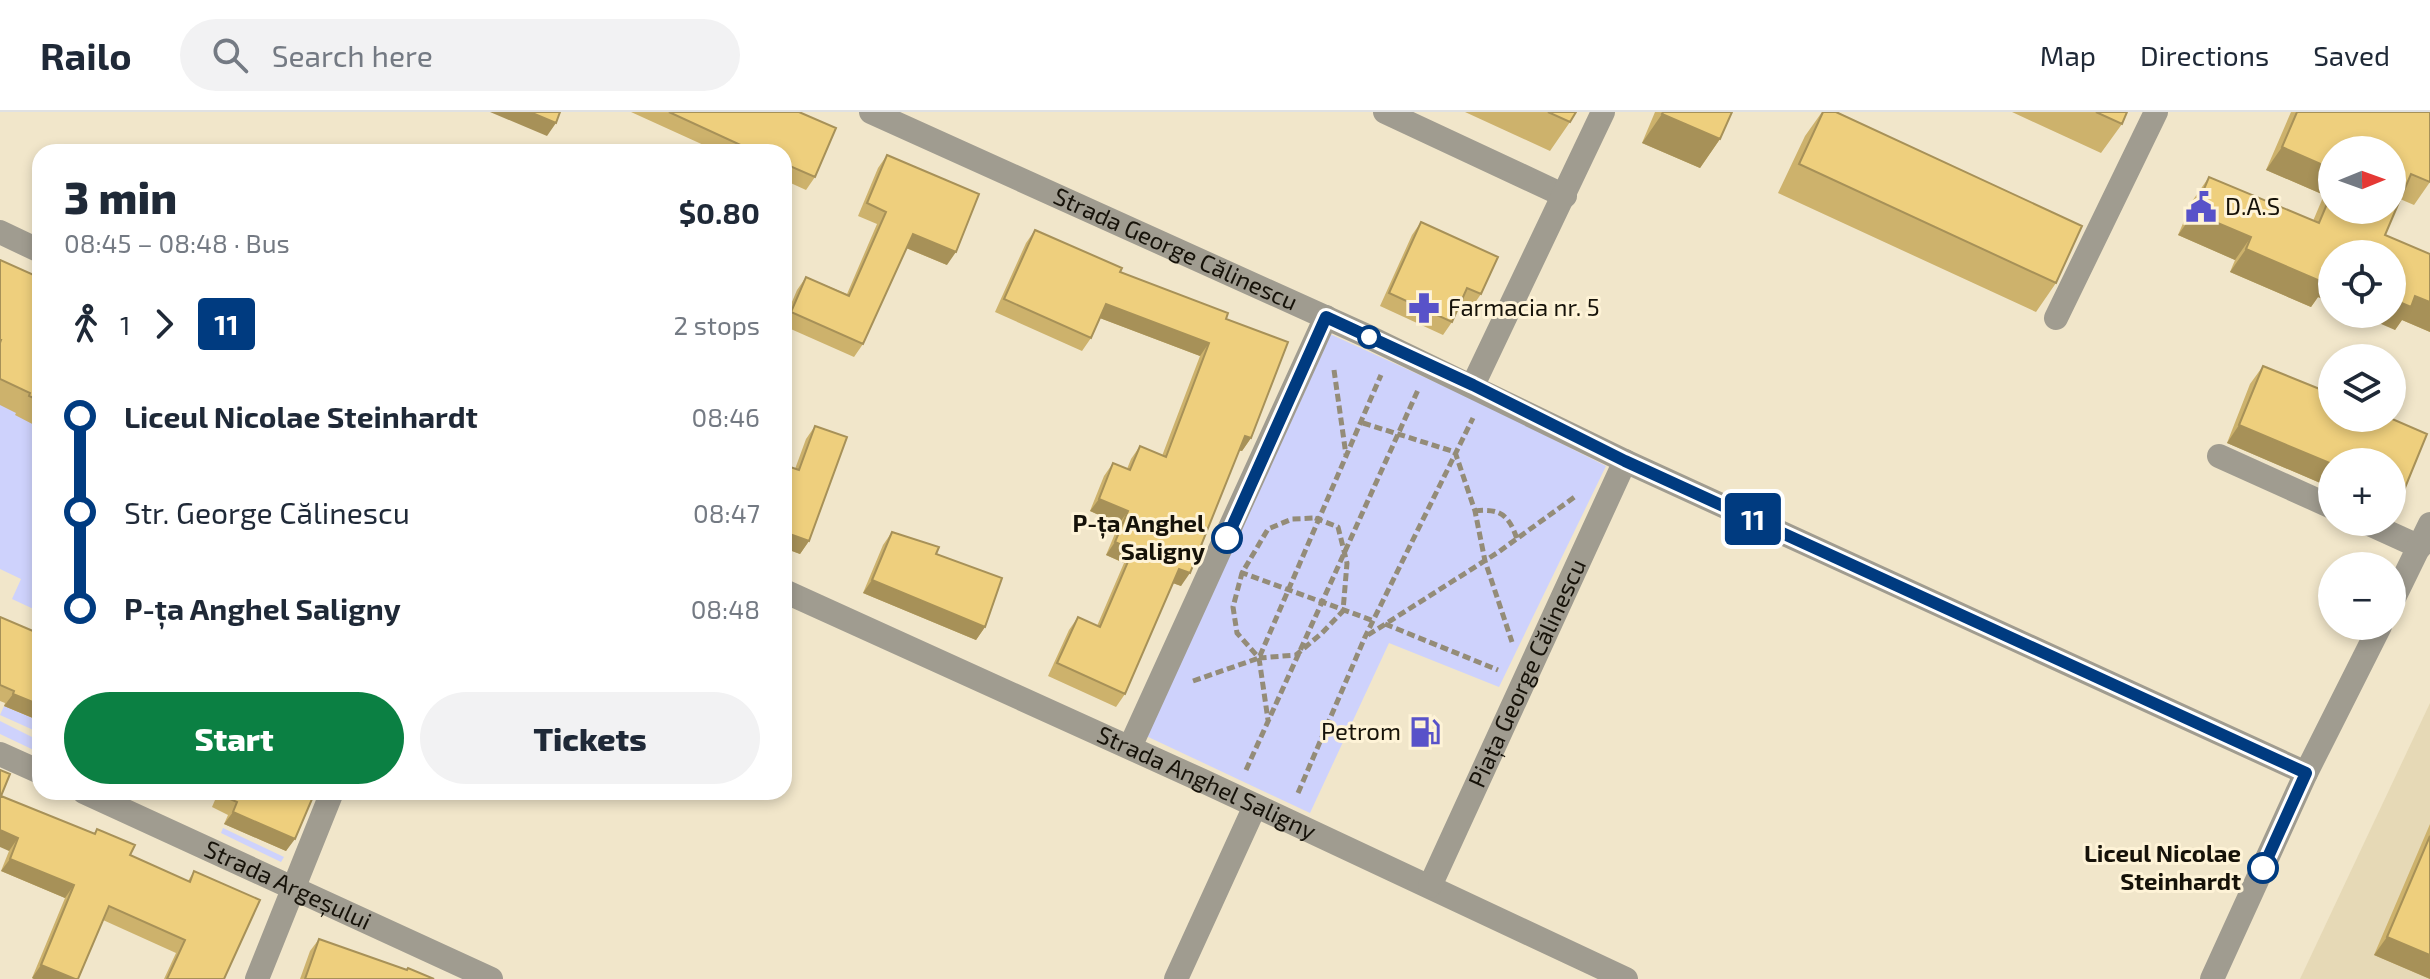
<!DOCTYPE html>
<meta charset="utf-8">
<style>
body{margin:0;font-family:"Exo 2",sans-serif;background:#f2f2f3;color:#1f2937;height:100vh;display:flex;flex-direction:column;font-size:30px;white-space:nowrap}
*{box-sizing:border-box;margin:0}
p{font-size:26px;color:#747a83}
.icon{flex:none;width:44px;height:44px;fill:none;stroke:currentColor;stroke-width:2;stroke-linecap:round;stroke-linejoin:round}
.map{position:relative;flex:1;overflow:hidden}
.panel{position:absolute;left:32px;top:32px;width:760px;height:656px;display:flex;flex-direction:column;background:#fff;border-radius:24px;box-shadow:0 4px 12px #0003}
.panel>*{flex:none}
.badge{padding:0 16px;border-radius:6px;font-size:28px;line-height:52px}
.needle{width:52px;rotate:89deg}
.fabs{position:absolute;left:2318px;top:24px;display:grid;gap:16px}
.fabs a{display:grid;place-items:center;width:88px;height:88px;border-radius:50%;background:#fff;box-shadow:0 4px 12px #0003;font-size:40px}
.map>.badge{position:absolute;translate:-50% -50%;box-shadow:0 0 0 4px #fff}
.legs{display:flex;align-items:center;gap:12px;height:88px;padding:0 32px;font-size:26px}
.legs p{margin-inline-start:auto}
.head{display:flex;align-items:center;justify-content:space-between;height:136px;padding:0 32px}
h1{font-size:44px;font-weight:800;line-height:60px}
.primary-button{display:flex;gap:16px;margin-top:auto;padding:16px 32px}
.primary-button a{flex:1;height:92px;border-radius:48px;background:#0b8043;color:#fff;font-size:32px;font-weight:800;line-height:92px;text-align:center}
.primary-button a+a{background:#f2f2f3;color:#1f2937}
ul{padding:0 32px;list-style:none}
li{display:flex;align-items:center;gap:28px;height:96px;font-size:30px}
li i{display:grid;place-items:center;width:12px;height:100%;margin:0 10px;background:currentColor}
li i::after{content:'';width:20px;height:20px;margin:-10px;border:6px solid;border-radius:50%;background:#fff}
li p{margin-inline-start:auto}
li:first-child i{background:linear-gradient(#0000 50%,currentColor 0)}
li:last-child i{background:linear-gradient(currentColor 50%,#0000 0)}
header{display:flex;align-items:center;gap:48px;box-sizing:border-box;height:112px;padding:0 40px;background:#fff;border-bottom:2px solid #e0e1e3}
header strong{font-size:38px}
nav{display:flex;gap:44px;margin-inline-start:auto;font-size:28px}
.search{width:560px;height:72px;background:#f2f2f3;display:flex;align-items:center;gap:20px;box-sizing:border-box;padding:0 28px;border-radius:44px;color:#747a83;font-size:30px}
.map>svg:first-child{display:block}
</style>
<header>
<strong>Railo</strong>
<div class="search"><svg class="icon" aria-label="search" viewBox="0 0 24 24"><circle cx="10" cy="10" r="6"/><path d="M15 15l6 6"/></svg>Search here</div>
<nav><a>Map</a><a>Directions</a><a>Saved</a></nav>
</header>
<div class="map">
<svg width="2430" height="867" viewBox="0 0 2430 867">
<rect width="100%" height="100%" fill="#f1e6ca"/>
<!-- built -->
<path fill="#e6d9b6" d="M 2430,591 L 2430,867 L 2300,867 Z"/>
<!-- green -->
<path fill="#ced2fc" d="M 1330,222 L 1481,291 L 1606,354 L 1499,575 L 1389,531 L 1310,701 L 1144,623 Z
M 0,247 L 40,315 L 40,500 L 12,487 L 21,467 L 0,457 Z
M 4,594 L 40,609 L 40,621 L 0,603 Z
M 0,609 L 40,629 L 40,641 L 0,622 Z
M 223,716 L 284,745 L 281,750 L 221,721 Z"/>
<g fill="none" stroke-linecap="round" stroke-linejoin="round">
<!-- path -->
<path stroke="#948c78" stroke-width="5" stroke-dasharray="8 4" stroke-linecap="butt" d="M 1334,258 L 1346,343
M 1363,311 L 1455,340 L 1475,399 L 1485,449 L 1512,530
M 1475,399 C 1500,396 1509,403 1517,427
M 1315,406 L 1338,415 L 1347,451 L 1343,499 L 1322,521 L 1296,543 L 1259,546 L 1237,521 L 1233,495 L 1242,461 L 1268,417 L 1292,407 Z
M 1240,460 L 1374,509
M 1385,512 L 1498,558
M 1368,523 L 1497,441 L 1576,384
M 1259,546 L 1268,608
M 1193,569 L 1259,546 L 1381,263
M 1246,658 L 1418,278
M 1298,681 L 1365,525 L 1473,306"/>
<!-- street -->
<g stroke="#a09c90" stroke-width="24">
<path id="s1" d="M 871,0 L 1367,224 L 1625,349 L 2306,661"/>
<path d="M 1385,0 L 1565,84"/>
<path d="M 0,120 L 40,139"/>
<path d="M 2056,206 L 2156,0"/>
<path d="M 1473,273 L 1603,0"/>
<path d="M 2219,344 L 2332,395"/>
<path d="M 2365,410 L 2420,435"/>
<path id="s2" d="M 784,479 L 1203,669 L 1626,867"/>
<path d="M 2392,490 L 2430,412"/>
<path d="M 1130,635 L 1326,205"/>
<path d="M 0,642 L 40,660"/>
<path id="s3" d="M 84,680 L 491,867"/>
<path id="s4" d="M 1430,774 L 1625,349"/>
<path d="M 257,867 L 332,680"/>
<path d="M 1176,867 L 1255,694"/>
<path d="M 2212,867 L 2306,661 L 2380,514"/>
</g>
</g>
<!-- wall -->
<path fill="#cdb26c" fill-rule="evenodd" d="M 631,0 L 799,0 L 815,65 L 806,78 L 784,68 L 784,40 L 719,40 Z
M 1465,0 L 1576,0 L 1570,10 L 1550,39 Z
M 1655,0 L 1732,0 L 1720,27 L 1700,56 L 1642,31 Z
M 1822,0 L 1836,0 L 2056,171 L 2036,200 L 1778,81 L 1805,24 Z
M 2012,0 L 2127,0 L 2122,12 L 2101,41 Z
M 2291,0 L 2430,0 L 2430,70 L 2414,93 L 2400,87 L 2385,123 L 2430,142 L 2430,220 L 2402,208 L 2395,218 L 2332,142 L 2332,191 L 2318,185 L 2311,195 L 2230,160 L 2235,148 L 2178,123 L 2193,88 L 2209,65 L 2313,109 L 2324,83 L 2266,58 ZM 2332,38 L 2392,98 L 2332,98 Z
M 887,43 L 947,153 L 906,136 L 863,232 L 854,245 L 784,214 L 784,209 L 797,178 L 806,165 L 847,182 L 877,112 L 858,104 L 878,56 Z
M 1421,110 L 1481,182 L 1472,195 L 1461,190 L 1452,210 L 1443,223 L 1380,194 L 1412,123 Z
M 1035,118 L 1120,160 L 1226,207 L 1251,326 L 1242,339 L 1239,339 L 1181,474 L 1173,471 L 1125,582 L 1116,595 L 1048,564 L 1069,518 L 1078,505 L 1097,514 L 1124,451 L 1106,443 L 1119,412 L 1090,399 L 1104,364 L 1113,351 L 1127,357 L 1131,347 L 1140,334 L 1162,344 L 1200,244 L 1100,206 L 1091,226 L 1082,239 L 995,200 L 1026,131 Z
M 0,148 L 37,165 L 40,161 L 40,316 L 15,303 L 16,301 L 0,293 Z
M 2263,254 L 2332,282 L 2332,306 L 2390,306 L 2427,322 L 2402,383 L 2392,397 L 2392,350 L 2332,350 L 2332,376 L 2227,331 L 2250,272 Z
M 815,314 L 809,429 L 800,442 L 784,436 L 784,353 L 795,357 L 806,327 Z
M 892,420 L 985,515 L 976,528 L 863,481 L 883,433 Z
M 0,505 L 40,609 L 4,594 L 5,591 L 0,589 Z
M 197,680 L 315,680 L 286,739 L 224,712 L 228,703 L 212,695 L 215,688 Z
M 1,684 L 94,722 L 97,717 L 130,743 L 188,769 L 194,759 L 224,867 L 164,867 L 176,841 L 103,808 L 78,867 L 34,867 L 32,866 L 65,786 L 1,759 L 9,739 Z
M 2430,712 L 2430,867 L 2374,843 Z
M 319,827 L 434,867 L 300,867 L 310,839 Z"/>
<!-- shaded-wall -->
<path fill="#a79158" d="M 490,0 L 530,0 L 556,11 L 547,24 Z
M 1662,2 L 1720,27 L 1700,56 L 1642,31 Z
M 2282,35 L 2332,57 L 2332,72 L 2324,83 L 2266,58 Z
M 2194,101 L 2251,125 L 2235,148 L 2178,123 Z
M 913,122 L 956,140 L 947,153 L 904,135 Z
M 2246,137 L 2332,161 L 2332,191 L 2318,185 L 2311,195 L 2230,160 Z
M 2415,184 L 2430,190 L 2430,220 L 2402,208 L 2395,218 L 2358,202 L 2392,202 L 2392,187 Z
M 1106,192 L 1209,231 L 1200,244 L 1097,205 Z
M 2239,313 L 2332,352 L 2332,376 L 2227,331 Z
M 1245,324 L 1251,326 L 1242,339 L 1236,337 Z
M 2392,378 L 2402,383 L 2392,397 Z
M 1099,387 L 1128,399 L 1119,412 L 1090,399 Z
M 784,420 L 809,429 L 800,442 L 784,436 Z
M 1115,430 L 1133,438 L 1124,451 L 1106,443 Z
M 1179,457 L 1190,461 L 1181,474 L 1170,470 Z
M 872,468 L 985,515 L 976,528 L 863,481 Z
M 13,582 L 40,593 L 40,609 L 4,594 Z
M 197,680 L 221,680 L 215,688 Z
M 233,700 L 295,727 L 286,739 L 224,712 Z
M 0,718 L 18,726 L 9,739 L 0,735 Z
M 10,747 L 74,773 L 65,786 L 1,759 Z
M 2387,825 L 2430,843 L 2430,867 L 2374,843 Z
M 41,853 L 75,867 L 34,867 L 32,866 Z"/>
<!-- building -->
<path fill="#eecf7d" stroke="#a79158" stroke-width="2" d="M 530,0 L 560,0 L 556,11 Z
M 669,0 L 799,0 L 836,16 L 815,65 L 790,54 L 784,68 L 784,40 L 743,40 L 745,35 Z
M 1548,0 L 1576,0 L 1570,10 Z
M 1663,0 L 1732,0 L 1720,27 L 1662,2 Z
M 1823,0 L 1836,0 L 2082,114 L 2056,171 L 1799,52 Z
M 2096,0 L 2127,0 L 2122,12 Z
M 2297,0 L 2430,0 L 2430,70 L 2411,62 L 2385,123 L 2430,142 L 2430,190 L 2415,184 L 2411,195 L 2392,187 L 2392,142 L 2332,142 L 2332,161 L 2327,172 L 2246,137 L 2251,125 L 2194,101 L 2209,65 L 2319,111 L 2332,80 L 2332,98 L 2392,98 L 2392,38 L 2332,38 L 2332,57 L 2282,35 Z
M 887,43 L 979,82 L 956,140 L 913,122 L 863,232 L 791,200 L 806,165 L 849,184 L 886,100 L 867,91 Z
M 1421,110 L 1498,145 L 1481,182 L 1467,176 L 1452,210 L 1389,181 Z
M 1035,118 L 1122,156 L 1120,160 L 1228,201 L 1226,207 L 1288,230 L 1251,326 L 1245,324 L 1190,461 L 1179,457 L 1125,582 L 1057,551 L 1078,505 L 1100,515 L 1133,438 L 1115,430 L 1128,399 L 1099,387 L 1113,351 L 1130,358 L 1140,334 L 1166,345 L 1209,231 L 1106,192 L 1091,226 L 1004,187 Z
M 0,148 L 38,165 L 40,161 L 40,289 L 29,284 L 30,281 L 0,267 L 0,231 L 1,228 L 0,228 Z
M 2263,254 L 2332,282 L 2332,306 L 2390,306 L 2427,322 L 2402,383 L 2392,378 L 2392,350 L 2332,350 L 2332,352 L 2239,313 Z
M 815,314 L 847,325 L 809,429 L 784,420 L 784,353 L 799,358 Z
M 892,420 L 939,435 L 936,442 L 1002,466 L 985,515 L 872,468 Z
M 0,505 L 40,522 L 40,593 L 13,582 L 14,579 L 0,573 Z
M 0,658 L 10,662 L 1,684 L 95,722 L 97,717 L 135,733 L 130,743 L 190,770 L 194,759 L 260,788 L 224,867 L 167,867 L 185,828 L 109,794 L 78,867 L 75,867 L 41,853 L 74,773 L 10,747 L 18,726 L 0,718 Z
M 222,680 L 315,680 L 295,727 L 233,700 L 237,690 L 221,683 Z
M 2430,724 L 2430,843 L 2387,825 Z
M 319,827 L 407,858 L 408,856 L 434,867 L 305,867 Z"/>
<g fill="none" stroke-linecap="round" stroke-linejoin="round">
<defs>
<path id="line-1" d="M 1227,426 L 1326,205 L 1473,273 L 1625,349 L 2306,661 L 2263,756"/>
</defs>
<!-- line-1 casing -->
<use href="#line-1" stroke="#fff" stroke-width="18"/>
<!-- line-1 -->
<use href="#line-1" stroke="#003b80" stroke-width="12"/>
</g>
<!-- icons -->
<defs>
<symbol id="civic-bare" viewBox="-9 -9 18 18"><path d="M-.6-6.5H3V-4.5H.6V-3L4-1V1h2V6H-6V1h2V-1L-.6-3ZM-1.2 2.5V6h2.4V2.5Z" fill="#5852c9" stroke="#fef3d7" stroke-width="2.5" paint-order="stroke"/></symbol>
<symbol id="pharmacy-bare" viewBox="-9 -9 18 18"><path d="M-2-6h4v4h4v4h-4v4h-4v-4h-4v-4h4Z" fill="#5852c9" stroke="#fef3d7" stroke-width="2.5" paint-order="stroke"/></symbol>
<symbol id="fuel-bare" viewBox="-9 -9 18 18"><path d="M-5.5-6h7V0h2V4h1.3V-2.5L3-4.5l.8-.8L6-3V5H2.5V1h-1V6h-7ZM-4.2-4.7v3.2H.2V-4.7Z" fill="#5852c9" stroke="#fef3d7" stroke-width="2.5" paint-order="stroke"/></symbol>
</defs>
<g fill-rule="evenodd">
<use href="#civic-bare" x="2179" y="73" width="44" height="44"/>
<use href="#pharmacy-bare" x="1402" y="174" width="44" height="44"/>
<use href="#fuel-bare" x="1403" y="598" width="44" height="44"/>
</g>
<!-- markers -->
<g fill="#fff" stroke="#003b80" stroke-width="4">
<circle cx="1369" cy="225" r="10"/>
<circle cx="1227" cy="426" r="14"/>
<circle cx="2263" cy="756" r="14"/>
</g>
<g text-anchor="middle" stroke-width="6" stroke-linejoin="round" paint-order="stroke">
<!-- poi labels -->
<g font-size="24" fill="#161209" stroke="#fef3d7" text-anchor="start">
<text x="2225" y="103">D.A.S</text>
<text x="1448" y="204">Farmacia nr. 5</text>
<text x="1401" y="628" text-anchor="end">Petrom</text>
</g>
<!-- street labels -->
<g font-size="24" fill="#161209" stroke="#fef3d7">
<text dy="8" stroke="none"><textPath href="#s1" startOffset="334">Strada George Călinescu</textPath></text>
<text dy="8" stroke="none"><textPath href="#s4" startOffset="234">Piața George Călinescu</textPath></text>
<text dy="8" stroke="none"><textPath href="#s2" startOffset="464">Strada Anghel Saligny</textPath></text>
<text dy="8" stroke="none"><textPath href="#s3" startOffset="224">Strada Argeșului</textPath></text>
</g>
<!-- stop labels -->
<g font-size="24" font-weight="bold" fill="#161209" stroke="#fef3d7" text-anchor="end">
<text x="1205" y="420">P-ța Anghel<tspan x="1205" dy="28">Saligny</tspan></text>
<text x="2241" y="750">Liceul Nicolae<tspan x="2241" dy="28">Steinhardt</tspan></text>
</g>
</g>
</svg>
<div class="fabs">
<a><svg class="needle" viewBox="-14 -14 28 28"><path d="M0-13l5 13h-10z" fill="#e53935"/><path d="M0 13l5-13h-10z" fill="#747a83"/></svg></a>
<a><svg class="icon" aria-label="locate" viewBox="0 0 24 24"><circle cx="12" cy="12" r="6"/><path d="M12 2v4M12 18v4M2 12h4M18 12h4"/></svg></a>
<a><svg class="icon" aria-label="layers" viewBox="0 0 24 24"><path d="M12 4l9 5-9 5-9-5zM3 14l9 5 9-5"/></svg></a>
<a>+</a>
<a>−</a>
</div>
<b class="badge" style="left:1753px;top:407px;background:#003b80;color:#fff">11</b>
<section class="panel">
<div class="head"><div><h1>3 min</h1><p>08:45 – 08:48 · Bus</p></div><b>$0.80</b></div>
<div class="legs"><svg class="icon" aria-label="walk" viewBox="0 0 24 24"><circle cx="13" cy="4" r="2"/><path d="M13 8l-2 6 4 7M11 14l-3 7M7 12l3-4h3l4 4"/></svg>1<svg class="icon" aria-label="forward" viewBox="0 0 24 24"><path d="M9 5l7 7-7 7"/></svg><b class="badge" style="background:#003b80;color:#fff">11</b><p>2 stops</p></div>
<ul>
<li><i style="color:#003b80"></i><b>Liceul Nicolae Steinhardt</b><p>08:46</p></li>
<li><i style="color:#003b80"></i><span>Str. George Călinescu</span><p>08:47</p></li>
<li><i style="color:#003b80"></i><b>P-ța Anghel Saligny</b><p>08:48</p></li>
</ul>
<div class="primary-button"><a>Start</a><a>Tickets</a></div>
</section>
</div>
